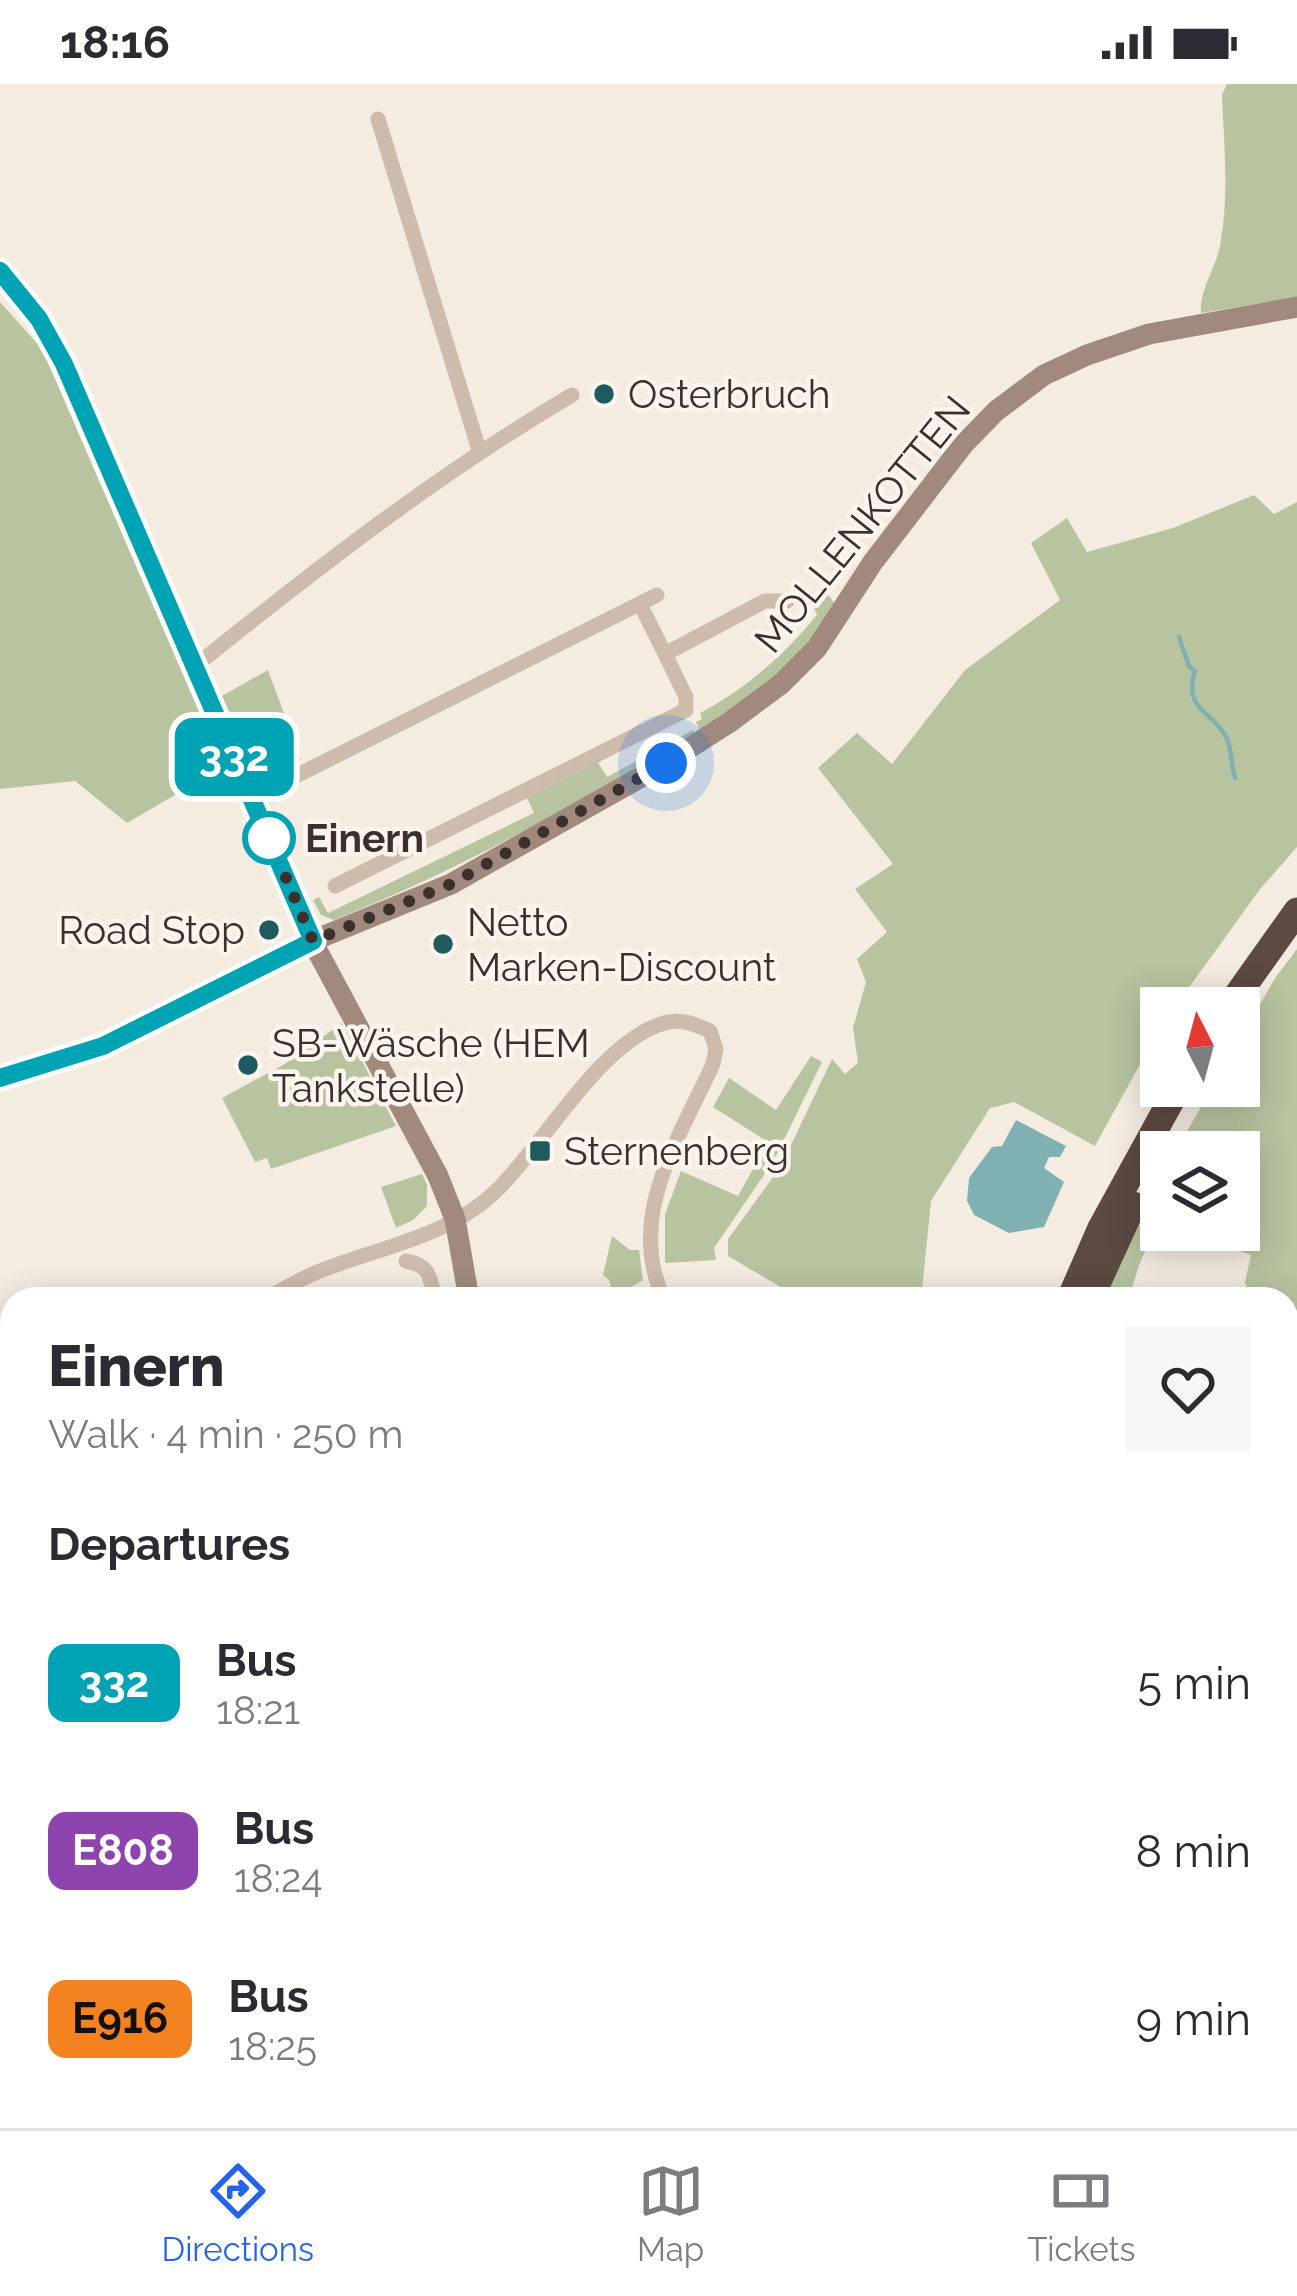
<!DOCTYPE html>
<meta charset="utf-8">
<style>
body{margin:0;font-family:Raleway,sans-serif;background:#f7f7f7;color:#2b2b33;height:100vh;display:flex;flex-direction:column;font-size:45px;white-space:nowrap}
*{box-sizing:border-box;margin:0}
p{font-size:39px;color:#7c7c81}
.icon{flex:none;width:66px;height:66px;fill:none;stroke:currentColor;stroke-width:2;stroke-linecap:round;stroke-linejoin:round}
.map{position:relative;flex:1;overflow:hidden}
.panel{position:absolute;left:0px;top:1203px;width:1299px;height:843px;display:flex;flex-direction:column;background:#fff;border-radius:36px 36px 0 0;box-shadow:0 6px 30px #0003}
.panel>*{flex:none}
.badge{padding:0 24px;border-radius:18px;font-size:42px;line-height:78px}
.needle{width:78px;rotate:354deg}
.controls{position:absolute;left:1140px;top:903px;display:grid;gap:24px}
.controls a{display:grid;place-items:center;width:120px;height:120px;border-radius:0px;background:#fff;box-shadow:0 6px 30px #0003;font-size:60px}
.you{position:absolute;width:60px;height:60px;margin:-30px;border:9px solid #fff;border-radius:50%;background:#1a73e8;box-shadow:0 0 0 18px #1a73e833}
.map>.badge{position:absolute;translate:-50% -50%;box-shadow:0 0 0 6px #fff}
h2{padding:0 48px;font-size:45px;line-height:108px}
.round{display:grid;place-items:center;flex:none;width:126px;height:126px;border-radius:0px;background:#f7f7f7}
.summary{display:flex;align-items:center;justify-content:space-between;height:204px;padding:0 48px}
h1{font-size:57px;font-weight:800;line-height:90px}
ul{padding:0;list-style:none}
li{display:flex;align-items:center;gap:36px;height:168px;padding:0 48px}
li div{flex:1}
li b{display:block;font-size:45px}
li em{font-style:normal}
li .badge{min-width:132px;font-weight:700;text-align:center}
.status{display:flex;justify-content:space-between;align-items:center;height:84px;padding:0 60px;background:#fff;direction:ltr}
.status svg{height:33px;fill:currentColor}
.tabs{display:flex;justify-content:space-around;align-items:center;height:168px;border-top:3px solid #e1e1e2;background:#fff;font-size:33px;color:#7c7c81}
.tabs a{display:grid;justify-items:center;gap:6px}
.tabs .active{color:#2563eb}
.map>svg:first-child{display:block}
</style>
<div class="status"><b>18:16</b><svg viewBox="0 0 49 12"><path d="M0 12V9h3v3zM5 12V6h3v6zM10 12V3h3v9zM15 12V0h3v12zM26 1h20v11H26zM47 4h2v5h-2z"/></svg></div>
<div class="map">
<svg width="1297" height="2044" viewBox="0 0 1297 2044">
<rect width="100%" height="100%" fill="#f4ebe1"/>
<!-- green -->
<path fill="#b8c4a0" d="M 1227,0 L 1297,0 L 1297,213 L 1201,229 C 1199,204 1218,182 1221,156 C 1229,108 1224,59 1222,11 Z
M 0,218 L 42,265 L 223,683 L 127,739 L 75,697 L 0,705 Z
M 1254,411 L 1274,430 L 1297,418 L 1297,763 L 1261,804 L 1174,924 L 1161,924 L 1161,942 L 1095,1062 L 1014,1018 L 990,1024 L 931,1117 L 922,1206 L 879,1215 L 801,1215 L 728,1172 L 728,1155 L 781,1082 L 832,975 L 845,990 L 858,979 L 853,944 L 866,898 L 857,875 L 887,848 L 855,805 L 893,780 L 818,684 L 857,649 L 892,680 L 965,586 L 1060,516 L 1031,459 L 1067,434 L 1087,468 L 1173,444 Z
M 823,504 L 836,521 C 803,574 753,614 700,646 L 696,638 L 702,635 L 700,629 C 747,604 783,572 817,531 L 814,523 L 822,518 L 817,507 Z
M 268,586 L 301,676 L 259,695 L 222,612 Z
M 693,646 L 695,650 C 578,719 460,786 334,836 L 321,831 L 313,816 L 319,813 L 328,829 L 534,729 L 526,712 L 597,677 L 607,693 Z
M 1297,865 L 1297,1269 L 1287,1257 L 1287,1215 L 1250,1215 L 1245,1198 L 1251,1171 C 1227,1163 1169,1133 1150,1160 C 1139,1174 1135,1198 1128,1215 L 1098,1215 L 1124,1157 L 1161,1093 L 1161,1146 L 1239,1146 L 1239,1068 L 1175,1068 L 1213,1002 L 1239,1002 L 1239,957 L 1275,894 Z
M 342,939 L 396,1042 L 271,1085 L 267,1074 L 255,1078 L 222,1014 L 283,981 Z
M 811,972 L 822,978 L 773,1078 L 714,1164 L 716,1176 L 665,1179 L 665,1130 L 681,1087 L 738,1112 L 768,1058 L 713,1023 L 729,994 L 776,1026 Z
M 422,1090 L 427,1101 L 427,1122 L 413,1136 L 396,1144 L 381,1103 Z
M 612,1152 L 630,1166 L 639,1166 L 643,1196 L 614,1213 L 609,1196 L 603,1191 Z
M 1297,1273 L 1297,1375 L 1287,1368 L 1287,1282 Z
M 1297,1485 L 1297,1948 L 1287,1958 L 1287,1494 Z
M 12,1502 L 12,1597 L 0,1584 L 0,1503 Z
M 785,2034 L 1215,2034 L 1199,2044 L 775,2044 Z"/>
<!-- water -->
<path fill="#7fb0b2" d="M 1016,1036 L 1066,1062 L 1060,1073 L 1049,1073 L 1044,1084 L 1064,1098 L 1044,1143 L 1009,1149 L 974,1131 L 967,1117 L 969,1094 L 992,1063 L 1002,1062 Z"/>
<g fill="none" stroke-linecap="round" stroke-linejoin="round">
<!-- stream -->
<path stroke="#7fb0b2" stroke-width="4.5" d="M 1179,553 L 1189,582 L 1195,587 C 1182,627 1215,628 1227,655 C 1232,666 1231,682 1235,694"/>
<!-- minor -->
<path stroke="#cdbbac" stroke-width="15" d="M 378,35 L 479,366
M 640,520 L 665,570 L 765,517 L 787,517
M 194,583 C 316,485 438,390 572,311
M 252,714 L 657,511
M 335,802 L 686,626 L 686,613 L 665,570
M 406,1177 C 430,1181 430,1193 435,1215
M 266,1215 C 282,1206 298,1196 315,1189 C 375,1164 451,1153 498,1105 C 544,1060 597,964 658,941 C 677,933 693,939 710,947 L 716,965 L 713,980 C 679,1055 625,1133 664,1215
M 0,1356 L 12,1352
M 0,1674 L 12,1677
M 0,1913 L 12,1922
M 1287,1994 L 1297,2005
M 492,2044 L 543,2035"/>
<!-- secondary -->
<path stroke="#a18a7d" stroke-width="21" d="M 0,187 L 50,252 L 312,857 L 438,1092 L 455,1135 L 469,1215
M 0,994 L 103,962 L 312,857 L 451,800 L 666,679 L 730,638 L 781,600 L 817,564 L 873,478 L 963,361 L 996,327 L 1044,291 L 1087,271 L 1149,250 L 1297,223
M 543,2034 L 543,2044"/>
<!-- motorway -->
<path stroke="#5c4a42" stroke-width="27" d="M 1228,924 L 1297,827
M 1070,1215 L 1101,1144 L 1179,1002
M 1090,1215 L 1133,1121
M 682,2044 L 692,2034
M 708,2044 L 717,2034"/>
</g>
<g fill="none" stroke-linecap="round" stroke-linejoin="round">
<defs>
<path id="line" d="M 0,187 L 39,235 L 64,280 L 313,857 L 103,962 L 0,994"/>
</defs>
<!-- line casing -->
<use href="#line" stroke="#fff" stroke-width="27"/>
<!-- line -->
<use href="#line" stroke="#00a3b4" stroke-width="18"/>
<!-- walk -->
<path stroke="#3b302b" stroke-width="12" stroke-dasharray="0 21.6" d="M 269,754 L 313,857 L 451,800 L 666,679"/>
</g>
<!-- markers -->
<g fill="#1f5a5e" stroke="#fbf5ee" stroke-width="4.5">
<circle cx="604" cy="310" r="12"/>
<circle cx="269" cy="846" r="12"/>
<circle cx="443" cy="860" r="12"/>
<circle cx="248" cy="981" r="12"/>
<rect x="528" y="1055" width="24" height="24" rx="6"/>
</g>
<circle fill="#fff" stroke="#00a3b4" stroke-width="6" cx="269" cy="754" r="24"/>
<g text-anchor="middle" stroke-width="9" stroke-linejoin="round" paint-order="stroke">
<!-- poi labels -->
<g font-size="39" fill="#3b302b" stroke="#fbf5ee" text-anchor="start">
<text x="628" y="324">Osterbruch</text>
<text x="467" y="852">Netto<tspan x="467" dy="45">Marken-Discount</tspan></text>
<text x="245" y="860" text-anchor="end">Road Stop</text>
<text x="272" y="973">SB-Wäsche (HEM<tspan x="272" dy="45">Tankstelle)</tspan></text>
<text x="564" y="1081">Sternenberg</text>
</g>
<!-- street labels -->
<g font-size="39" fill="#3b302b" stroke="#fbf5ee">
<text transform="translate(862 440) rotate(-51)" y="14">MOLLENKOTTEN</text>
</g>
<!-- stop labels -->
<g font-size="39" font-weight="bold" fill="#3b302b" stroke="#fbf5ee" text-anchor="start">
<text x="305" y="768">Einern</text>
</g>
</g>
</svg>
<div class="controls">
<a><svg class="needle" viewBox="-14 -14 28 28"><path d="M0-13l5 13h-10z" fill="#e53935"/><path d="M0 13l5-13h-10z" fill="#7c7c81"/></svg></a>
<a><svg class="icon" aria-label="layers" viewBox="0 0 24 24"><path d="M12 4l9 5-9 5-9-5zM3 14l9 5 9-5"/></svg></a>
</div>
<div class="you" style="left:666px;top:679px"></div>
<b class="badge" style="left:234px;top:673px;background:#00a3b4;color:#fff">332</b>
<section class="panel">
<div class="summary"><div><h1>Einern</h1><p>Walk · 4 min · 250 m</p></div><a class="round"><svg class="icon" aria-label="heart" viewBox="0 0 24 24"><path d="M12 20l-8-8c-3-5 5-10 8-4 3-6 11-1 8 4z"/></svg></a></div>
<h2>Departures</h2>
<ul>
<li><span class="badge" style="background:#00a3b4;color:#fff">332</span><div><b>Bus</b><p>18:21</p></div><em>5 min</em></li>
<li><span class="badge" style="background:#8e44ad;color:#fff">E808</span><div><b>Bus</b><p>18:24</p></div><em>8 min</em></li>
<li><span class="badge" style="background:#f58220;color:#111">E916</span><div><b>Bus</b><p>18:25</p></div><em>9 min</em></li>
</ul>
</section>
</div>
<nav class="tabs">
<a class="active"><svg class="icon" aria-label="directions" viewBox="0 0 24 24"><path d="M12 3l9 9-9 9-9-9zM9 14v-3h6M13 9l2 2-2 2"/></svg>Directions</a>
<a><svg class="icon" aria-label="map" viewBox="0 0 24 24"><path d="M3 6l6-2 6 2 6-2v14l-6 2-6-2-6 2zM9 4v14M15 6v14"/></svg>Map</a>
<a><svg class="icon" aria-label="tickets" viewBox="0 0 24 24"><path d="M3 7h18v10H3zM15 7v10"/></svg>Tickets</a>
</nav>
